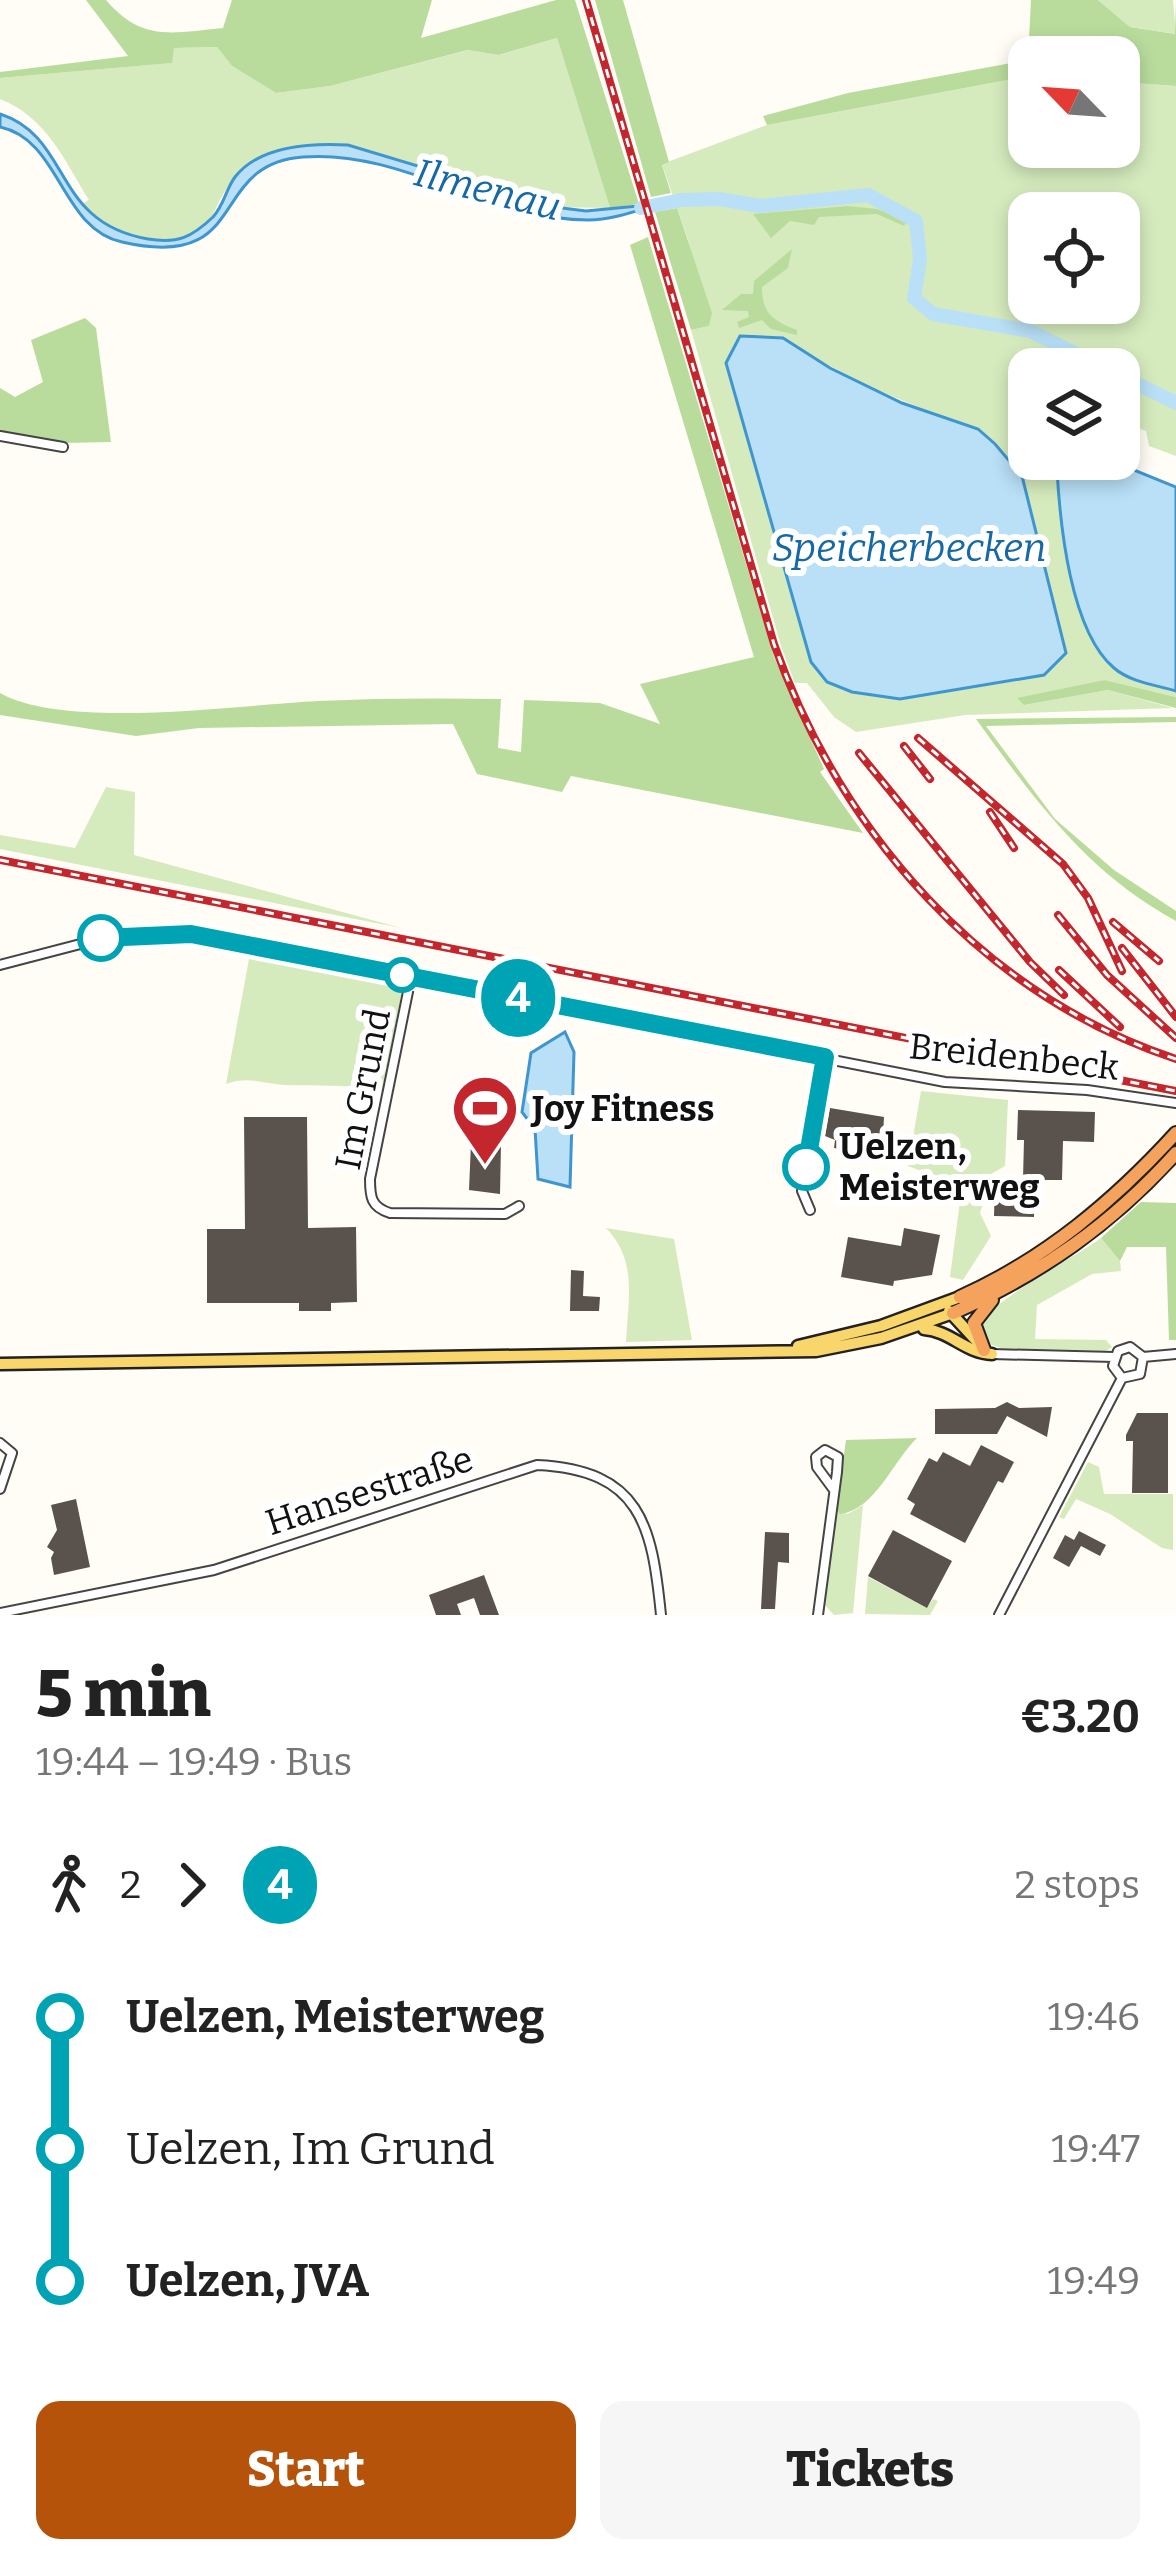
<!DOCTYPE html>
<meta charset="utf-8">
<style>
body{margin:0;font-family:Bitter,serif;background:#f6f6f6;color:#222;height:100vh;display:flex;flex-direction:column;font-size:45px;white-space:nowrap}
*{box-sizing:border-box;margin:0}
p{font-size:39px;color:#767676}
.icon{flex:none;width:66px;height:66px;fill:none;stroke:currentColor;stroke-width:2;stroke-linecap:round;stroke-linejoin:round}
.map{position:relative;height:1615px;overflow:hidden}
.panel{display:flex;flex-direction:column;background:#fff;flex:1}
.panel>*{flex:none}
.badge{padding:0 24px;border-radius:39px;font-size:42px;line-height:78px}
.needle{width:78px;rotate:295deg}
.fabs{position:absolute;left:1008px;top:36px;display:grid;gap:24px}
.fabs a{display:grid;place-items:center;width:132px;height:132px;border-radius:24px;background:#fff;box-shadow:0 6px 18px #0003;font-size:60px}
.map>.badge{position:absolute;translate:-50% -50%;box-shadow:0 0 0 6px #fff}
.legs{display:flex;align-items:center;gap:18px;height:132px;padding:0 36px;font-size:39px}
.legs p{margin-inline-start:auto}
.headline{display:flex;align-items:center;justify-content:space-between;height:204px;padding:0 36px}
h1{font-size:66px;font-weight:800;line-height:90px}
.cta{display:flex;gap:24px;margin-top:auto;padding:24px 36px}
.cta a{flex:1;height:138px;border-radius:24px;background:#b45309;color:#fff;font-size:48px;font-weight:800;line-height:138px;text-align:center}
.cta a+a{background:#f6f6f6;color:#222}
ul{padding:0 36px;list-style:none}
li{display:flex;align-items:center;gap:42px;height:132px;font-size:45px}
li i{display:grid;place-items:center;width:18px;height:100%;margin:0 15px;background:currentColor}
li i::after{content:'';width:30px;height:30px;margin:-15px;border:9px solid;border-radius:50%;background:#fff}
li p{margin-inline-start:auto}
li:first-child i{background:linear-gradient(#0000 50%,currentColor 0)}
li:last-child i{background:linear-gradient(currentColor 50%,#0000 0)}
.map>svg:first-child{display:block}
</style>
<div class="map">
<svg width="1176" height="1615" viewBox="0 0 1176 1615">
<rect width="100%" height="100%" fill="#fffdf5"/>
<!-- green -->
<path fill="#d5ebbd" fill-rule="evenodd" d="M 1098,0 L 1173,0 L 1176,34 L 1130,27 Z
M 557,38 L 610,208 L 553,207 L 348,145 C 317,144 274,149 248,167 C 198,201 232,254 135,237 C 112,233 94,224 81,204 L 89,200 C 63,158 47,118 0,99 L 0,78 L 171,63 L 174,48 L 217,47 L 232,66 L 276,93 L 330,86 L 469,50 L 500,55 Z
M 1029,76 L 1029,147 L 1119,147 L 1119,82 L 1176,86 L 1176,456 L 1149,446 L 1146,431 L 1119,420 L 1119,369 L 1029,369 L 1029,381 L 1016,376 L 1010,388 L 1029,398 L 1029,459 L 1069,459 L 1057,470 C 1060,523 1070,631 1114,668 C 1130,682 1156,685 1176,691 L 1176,697 L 1105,680 L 1024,705 L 1108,690 L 1173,708 L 965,715 L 856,732 L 834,717 L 807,683 L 795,683 L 781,646 L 691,330 L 709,326 L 688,240 L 662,164 L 767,125 ZM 1029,213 L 1119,213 L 1119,303 L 1029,303 ZM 783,338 C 845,378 908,405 978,429 L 1066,652 L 1044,674 L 900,699 Z
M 106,787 L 135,792 L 134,855 L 401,928 L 0,849 L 0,835 L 75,848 Z
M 249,959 L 403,986 L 382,1091 C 348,1084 318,1086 284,1085 C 263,1083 247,1076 226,1084 Z
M 921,1091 L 1008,1100 L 1005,1166 L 991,1174 L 980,1213 L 991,1236 L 963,1280 L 950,1277 L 962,1186 L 908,1166 Z
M 606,1228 L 674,1239 L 692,1340 L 626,1342 C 628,1299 638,1261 606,1228 Z
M 1101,1238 L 1120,1261 L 1121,1271 L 1092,1274 L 1037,1305 L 1035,1339 L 1106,1340 L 1112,1347 L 1106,1351 L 1006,1350 L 987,1343 L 980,1323 C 994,1300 1072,1259 1101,1238 Z
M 1088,1462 L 1099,1467 L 1104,1494 L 1173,1494 L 1173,1550 L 1162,1548 L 1110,1514 L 1076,1499 L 1064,1519 L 1059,1517 Z
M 863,1505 L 853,1613 L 834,1615 L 824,1604 L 836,1511 L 848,1514 Z
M 868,1577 L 927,1608 L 933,1599 L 938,1601 L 930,1615 L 865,1614 Z"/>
<!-- forest -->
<path fill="#b9dc9c" d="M 86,0 L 106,0 C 142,42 171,33 223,28 L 232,0 L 432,0 L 421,38 L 556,0 L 575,0 L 639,204 L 610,208 L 557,38 L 499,55 L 468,50 L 330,86 L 276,93 L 232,66 L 217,47 L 174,48 L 172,63 L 0,78 L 0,72 L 128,56 Z
M 595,0 L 623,0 L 669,162 L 662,165 L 671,193 L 651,197 Z
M 1031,0 L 1098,0 L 1130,27 L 1175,34 L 1176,0 L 1176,86 L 1119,82 L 1119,57 L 1029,57 L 1029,76 L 767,125 L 763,116 L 848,93 L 1028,60 Z
M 848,206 L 877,209 L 907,221 L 904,226 L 877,214 L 819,217 L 814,225 L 790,221 L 771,238 L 753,214 Z
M 677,208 L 712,313 L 709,326 L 691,330 L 655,212 Z
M 648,237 L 774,657 L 824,769 L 820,772 L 863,833 L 571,776 L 562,792 L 477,774 L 453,724 L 199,728 L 136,736 L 0,715 L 0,693 C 65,730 239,705 318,701 C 379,698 440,698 501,699 L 498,748 L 521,752 L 524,700 L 600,703 L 660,724 L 640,684 L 754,657 L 630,245 Z
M 792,249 L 788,268 L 762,287 C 762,313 773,321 797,330 L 797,335 L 771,329 L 762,320 L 739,328 L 737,322 L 749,317 L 748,311 L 722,310 L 741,294 L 753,294 L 754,281 Z
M 85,318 L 96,328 L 111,442 L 62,443 L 0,432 L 0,388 L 15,397 L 43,382 L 31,340 Z
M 1105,680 L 1176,697 L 1176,708 L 1108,690 L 1024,705 L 1017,698 Z
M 1176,717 L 1176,722 L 986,726 L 1055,819 L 1114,870 L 1176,911 L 1176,921 C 1087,873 1034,799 976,719 Z
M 1141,1202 L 1176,1203 L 1176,1340 L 1169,1340 L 1166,1247 L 1127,1247 L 1120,1261 L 1101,1238 Z
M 917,1438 C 893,1461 875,1510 840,1514 L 836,1509 L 846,1440 Z"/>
<!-- water -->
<path fill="#b9e0f7" stroke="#3f96cf" stroke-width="3" d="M 0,114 C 73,138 51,222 148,239 C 178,244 192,237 213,217 C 224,205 226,189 235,177 C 260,145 312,143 348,145 L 554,207 L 586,211 L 659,204 C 636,211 612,220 588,220 C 490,220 402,149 303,157 C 206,164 253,272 122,242 C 60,228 61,140 0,127 Z
M 740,336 L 783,338 L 830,368 L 902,403 L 978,429 L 995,444 L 1022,476 L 1066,653 L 1044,675 L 900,699 L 852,692 L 827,682 L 811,662 L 726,363 Z
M 1069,459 L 1107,459 L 1176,487 L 1176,691 C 1156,685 1130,682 1114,668 C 1070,631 1060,523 1057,470 Z
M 565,1032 L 574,1052 L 570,1187 L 538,1179 L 535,1129 L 522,1112 L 531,1053 Z"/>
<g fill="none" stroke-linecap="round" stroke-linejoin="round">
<!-- river -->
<path stroke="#b9e0f7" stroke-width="14" d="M 641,208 L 681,200 L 719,199 L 760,206 L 868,195 L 916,221 L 920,259 L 914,298 L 933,314 L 1030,331 L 1107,369
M 1119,375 L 1176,403"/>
</g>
<!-- building -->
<path fill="#5a524d" d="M 830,1108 L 884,1117 L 883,1136 L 873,1135 L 864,1154 L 834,1148 L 835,1140 L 825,1136 Z
M 1018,1110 L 1095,1112 L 1094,1142 L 1063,1141 L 1062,1180 L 1035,1180 L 1034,1217 L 994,1216 L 995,1179 L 1023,1179 L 1024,1140 L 1017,1140 Z
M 244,1117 L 307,1117 L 308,1228 L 356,1227 L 357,1302 L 331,1303 L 331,1311 L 299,1311 L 299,1303 L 207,1303 L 207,1229 L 245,1229 Z
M 471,1143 L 501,1144 L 500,1194 L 469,1190 Z
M 904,1228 L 940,1235 L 932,1275 L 894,1281 L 893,1286 L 841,1277 L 848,1237 L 901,1246 Z
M 571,1270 L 584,1271 L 583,1296 L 600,1297 L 599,1311 L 570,1311 Z
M 1007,1402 L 1019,1408 L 1052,1407 L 1047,1437 L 1007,1416 L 997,1434 L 935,1434 L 935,1409 L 995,1408 Z
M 1137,1413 L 1168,1413 L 1168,1493 L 1132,1493 L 1133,1441 L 1126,1441 L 1126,1435 Z
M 981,1445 L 1014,1462 L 1003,1483 L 998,1481 L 965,1543 L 910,1514 L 915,1504 L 907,1499 L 929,1458 L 937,1462 L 943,1452 L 970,1466 Z
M 76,1499 L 90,1567 L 54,1575 L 51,1558 L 54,1552 L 47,1547 L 57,1530 L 51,1505 Z
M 893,1530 L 952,1561 L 927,1608 L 868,1576 Z
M 1079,1531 L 1106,1545 L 1100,1556 L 1081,1546 L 1069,1567 L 1053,1558 L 1065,1535 L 1074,1540 Z
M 765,1532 L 789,1533 L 789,1563 L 778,1562 L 775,1609 L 761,1609 Z
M 484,1575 L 499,1615 L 480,1615 L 474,1598 L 457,1604 L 461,1615 L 436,1615 L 429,1595 Z"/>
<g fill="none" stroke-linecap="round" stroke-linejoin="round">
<defs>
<path id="minor" d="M 0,436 L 63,447
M 0,965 L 115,935 L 191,934 L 945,1082 L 1087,1090 L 1176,1103
M 411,977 L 370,1179 C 370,1197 371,1207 390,1213 L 505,1214 L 519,1206
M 810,1210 L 802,1191 L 825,1057
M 992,1354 L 1114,1357
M 1143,1357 L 1176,1354
M 1122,1378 L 1113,1366 L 1118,1351 L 1130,1347 L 1143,1357
M 1122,1378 L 1140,1374 L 1143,1357
M 0,1443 L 12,1453 L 0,1489
M 0,1613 L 214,1570 L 537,1465 C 641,1470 652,1525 661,1615
M 818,1615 L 837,1472 L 838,1457 L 825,1450 L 816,1457 L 817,1467 L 834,1490
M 999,1615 L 1122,1378"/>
<path id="major" d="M 949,1311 L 984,1349
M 924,1329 C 951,1331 965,1353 992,1354
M 798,1346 L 881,1326 L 960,1297
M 0,1364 L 816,1351 L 881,1338 L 953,1313"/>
<path id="highway" d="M 960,1297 C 1045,1259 1114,1201 1176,1133
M 953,1313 C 1041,1274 1112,1224 1176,1153
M 984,1350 L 974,1323 L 992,1300"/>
</defs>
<!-- minor casing -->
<use href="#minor" stroke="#444" stroke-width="12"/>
<!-- major casing -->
<use href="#major" stroke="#222" stroke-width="15"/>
<!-- highway casing -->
<use href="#highway" stroke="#222" stroke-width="16"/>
<!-- minor -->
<use href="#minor" stroke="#fff" stroke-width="8"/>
<!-- major -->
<use href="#major" stroke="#f9d66b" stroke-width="10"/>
<!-- highway -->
<use href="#highway" stroke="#f5a25d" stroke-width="12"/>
<defs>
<path id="rail" d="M 586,0 L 774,644 C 841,833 983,995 1176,1059
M 918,738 L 1063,864 L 1088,898 L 1122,971
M 904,746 L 930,779
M 859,753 L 1030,962 L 1064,995
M 990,812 L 1014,848
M 0,860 L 1176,1091
M 1058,915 L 1107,975 L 1176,1038
M 1113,922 L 1159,961
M 1122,948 L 1176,1017
M 1059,970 L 1120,1027"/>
</defs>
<!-- rail casing -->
<use href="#rail" stroke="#c4262e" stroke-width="8"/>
<!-- rail -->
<use href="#rail" stroke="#fff" stroke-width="3" stroke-dasharray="9" stroke-linecap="butt"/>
</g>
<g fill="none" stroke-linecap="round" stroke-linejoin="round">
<defs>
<path id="line-1" d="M 101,938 L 191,934 L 825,1057 L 806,1167"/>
</defs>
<!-- line-1 casing -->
<use href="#line-1" stroke="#fff" stroke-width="27"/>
<!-- line-1 -->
<use href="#line-1" stroke="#00a3b4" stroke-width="18"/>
</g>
<!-- icons -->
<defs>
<symbol id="stadium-pin" viewBox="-11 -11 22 30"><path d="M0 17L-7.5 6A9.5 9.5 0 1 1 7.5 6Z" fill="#c4262e" stroke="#fff"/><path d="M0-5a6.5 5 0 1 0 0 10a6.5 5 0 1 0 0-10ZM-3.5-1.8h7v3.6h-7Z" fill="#fff"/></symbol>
</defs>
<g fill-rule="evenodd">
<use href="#stadium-pin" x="447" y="1070" width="76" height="104"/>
</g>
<!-- markers -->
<g fill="#fff" stroke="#00a3b4" stroke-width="6">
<circle cx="101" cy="938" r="21"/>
<circle cx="402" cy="975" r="15"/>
<circle cx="806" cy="1167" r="21"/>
</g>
<g text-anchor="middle" stroke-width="12" stroke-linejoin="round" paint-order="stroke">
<!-- street labels -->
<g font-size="36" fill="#111" stroke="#fff">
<text transform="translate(1014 1056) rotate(6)" y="13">Breidenbeck</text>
<text transform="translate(362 1089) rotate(-79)" y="13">Im Grund</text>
<text transform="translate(369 1490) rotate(-18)" y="13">Hansestraße</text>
</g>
<!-- poi labels -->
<g font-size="36" font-weight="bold" fill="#111" stroke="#fff" text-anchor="start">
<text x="532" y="1121">Joy Fitness</text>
</g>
<!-- stop labels -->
<g font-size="36" font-weight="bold" fill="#111" stroke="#fff" text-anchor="start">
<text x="839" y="1159">Uelzen,<tspan x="839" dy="41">Meisterweg</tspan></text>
</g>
<!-- water labels -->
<g font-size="39" font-style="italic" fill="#1768a6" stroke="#fff">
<text transform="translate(488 189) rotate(14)" y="14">Ilmenau</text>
<text x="909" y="561">Speicherbecken</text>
</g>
</g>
</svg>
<div class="fabs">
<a><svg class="needle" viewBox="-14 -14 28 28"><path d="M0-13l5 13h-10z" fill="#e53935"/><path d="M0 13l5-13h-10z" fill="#767676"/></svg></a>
<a><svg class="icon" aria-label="locate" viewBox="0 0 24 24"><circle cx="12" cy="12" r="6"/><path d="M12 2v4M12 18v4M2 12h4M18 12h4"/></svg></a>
<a><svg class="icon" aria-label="layers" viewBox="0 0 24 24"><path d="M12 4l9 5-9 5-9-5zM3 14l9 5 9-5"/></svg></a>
</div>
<b class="badge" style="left:518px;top:998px;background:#00a3b4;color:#fff">4</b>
</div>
<section class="panel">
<div class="headline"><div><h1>5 min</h1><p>19:44 – 19:49 · Bus</p></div><b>€3.20</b></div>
<div class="legs"><svg class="icon" aria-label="walk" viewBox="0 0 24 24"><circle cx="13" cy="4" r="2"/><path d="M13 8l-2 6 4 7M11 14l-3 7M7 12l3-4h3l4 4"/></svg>2<svg class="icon" aria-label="forward" viewBox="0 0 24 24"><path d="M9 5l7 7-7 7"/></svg><b class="badge" style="background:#00a3b4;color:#fff">4</b><p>2 stops</p></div>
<ul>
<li><i style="color:#00a3b4"></i><b>Uelzen, Meisterweg</b><p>19:46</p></li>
<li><i style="color:#00a3b4"></i><span>Uelzen, Im Grund</span><p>19:47</p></li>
<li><i style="color:#00a3b4"></i><b>Uelzen, JVA</b><p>19:49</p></li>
</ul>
<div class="cta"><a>Start</a><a>Tickets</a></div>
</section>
